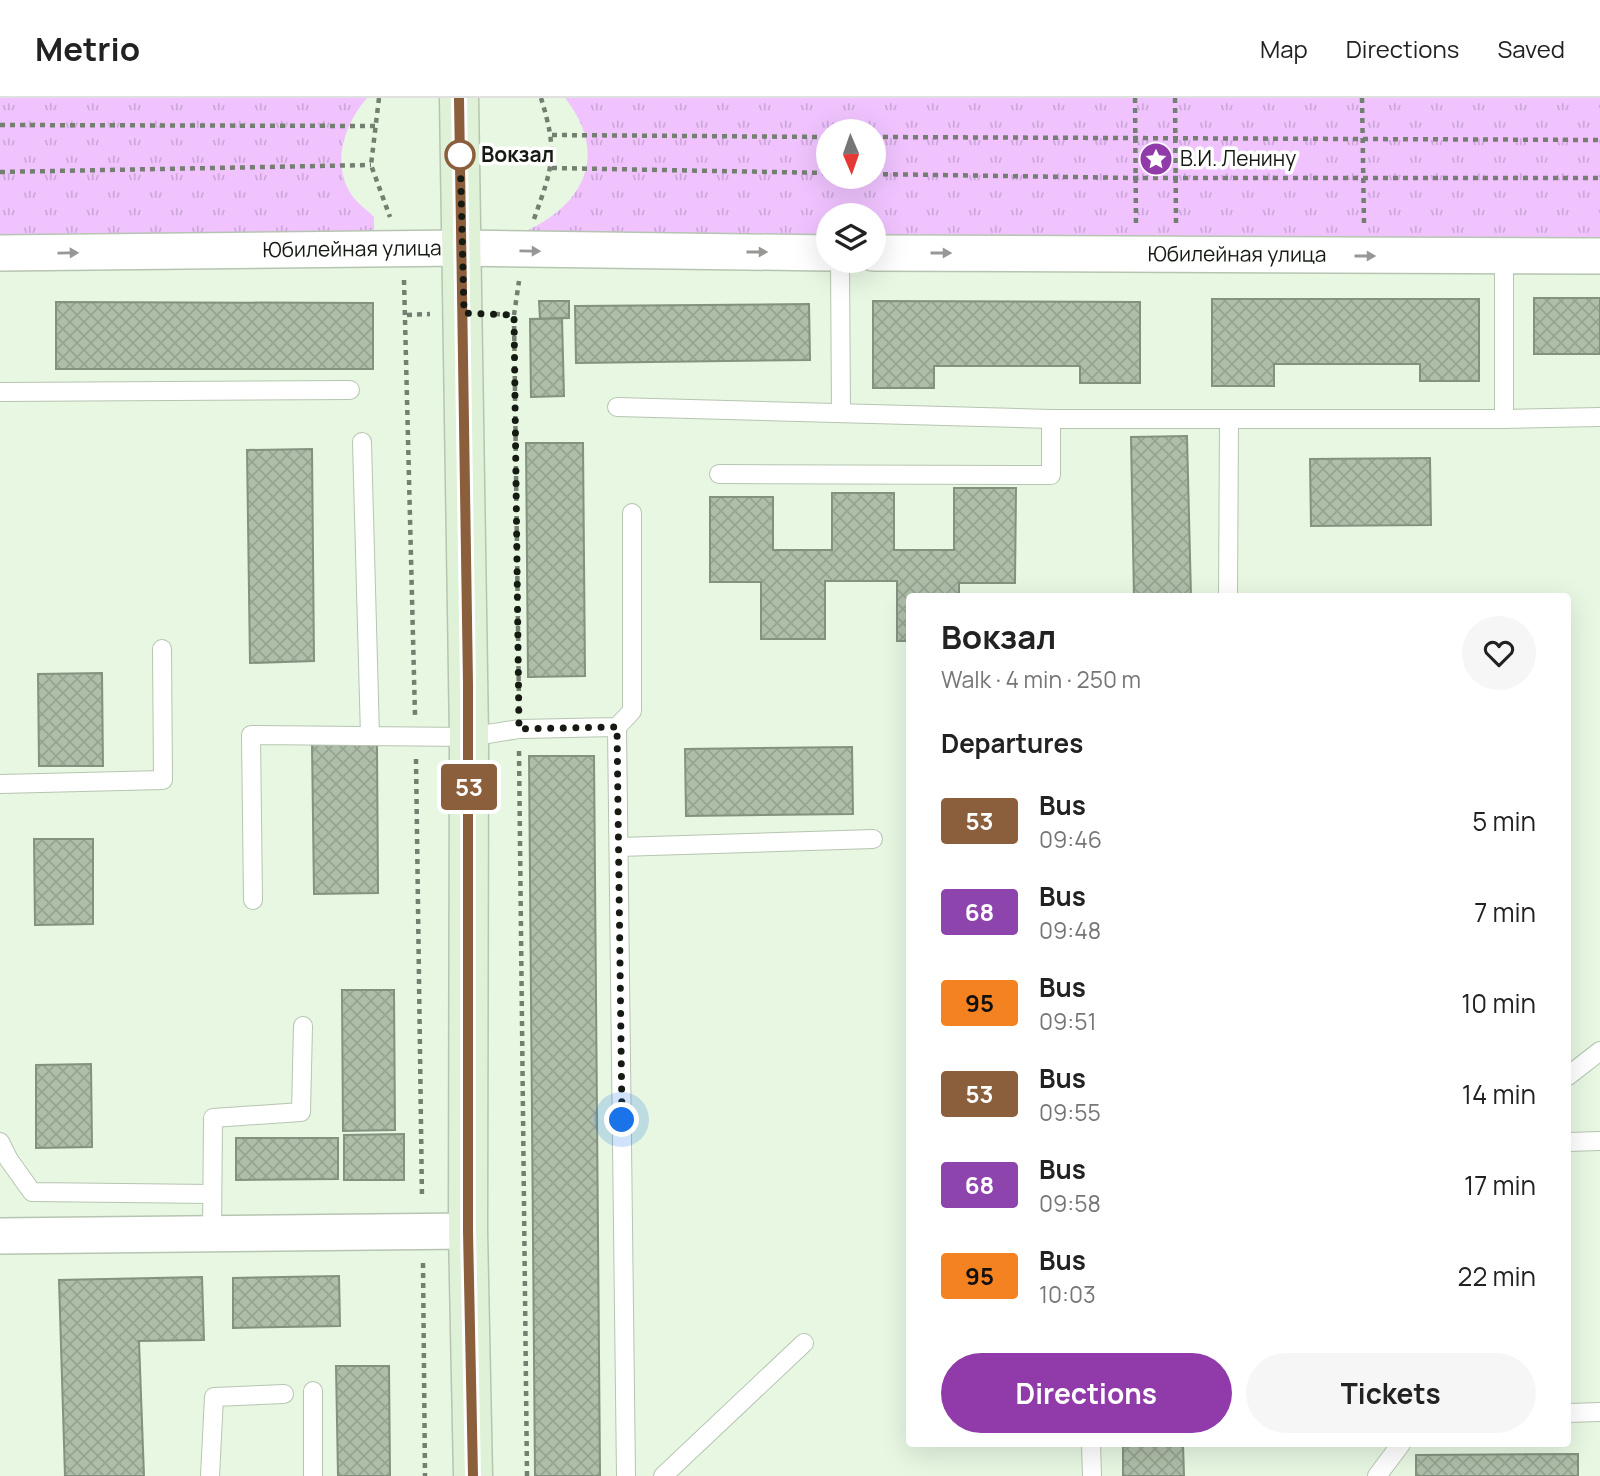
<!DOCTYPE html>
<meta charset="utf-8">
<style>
body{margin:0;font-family:Manrope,sans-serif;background:#f6f6f6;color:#222;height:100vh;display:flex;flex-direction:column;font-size:26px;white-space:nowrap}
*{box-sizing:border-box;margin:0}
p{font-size:23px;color:#767676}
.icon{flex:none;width:38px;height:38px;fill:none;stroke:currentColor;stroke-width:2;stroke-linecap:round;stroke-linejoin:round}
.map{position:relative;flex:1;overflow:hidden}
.sheet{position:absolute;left:906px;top:495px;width:665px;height:854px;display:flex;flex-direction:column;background:#fff;border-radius:7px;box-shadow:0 7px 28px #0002}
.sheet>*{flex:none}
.badge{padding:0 14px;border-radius:5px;font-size:24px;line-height:46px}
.needle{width:46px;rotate:178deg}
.controls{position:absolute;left:816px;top:21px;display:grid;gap:14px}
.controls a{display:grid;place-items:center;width:70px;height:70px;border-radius:50%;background:#fff;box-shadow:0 7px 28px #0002;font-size:35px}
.you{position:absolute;width:35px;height:35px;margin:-18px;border:5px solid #fff;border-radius:50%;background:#1a73e8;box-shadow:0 0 0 10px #1a73e833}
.map>.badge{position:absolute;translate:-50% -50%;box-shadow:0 0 0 4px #fff}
h2{padding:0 35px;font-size:26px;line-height:63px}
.round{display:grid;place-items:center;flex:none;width:74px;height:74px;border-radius:37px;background:#f6f6f6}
.headline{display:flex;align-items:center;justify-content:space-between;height:119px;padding:0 35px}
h1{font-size:33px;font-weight:700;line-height:52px}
.button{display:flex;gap:14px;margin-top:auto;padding:14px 35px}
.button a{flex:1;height:80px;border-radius:42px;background:#903ba9;color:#fff;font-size:28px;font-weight:700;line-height:80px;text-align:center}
.button a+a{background:#f6f6f6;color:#222}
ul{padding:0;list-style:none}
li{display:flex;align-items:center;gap:21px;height:91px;padding:0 35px}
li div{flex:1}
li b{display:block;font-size:26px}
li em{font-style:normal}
li .badge{min-width:77px;font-weight:700;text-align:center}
header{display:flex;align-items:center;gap:42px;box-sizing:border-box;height:98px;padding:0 35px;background:#fff;border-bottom:2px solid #e0e0e0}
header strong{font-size:33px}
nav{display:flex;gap:38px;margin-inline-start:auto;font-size:24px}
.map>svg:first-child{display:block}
</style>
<header>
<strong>Metrio</strong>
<nav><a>Map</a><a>Directions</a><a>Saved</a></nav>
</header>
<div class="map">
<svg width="1600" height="1378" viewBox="0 0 1600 1378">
<defs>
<pattern id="grass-tufts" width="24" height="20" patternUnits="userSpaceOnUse" patternTransform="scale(1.75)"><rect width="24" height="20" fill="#f0c3ff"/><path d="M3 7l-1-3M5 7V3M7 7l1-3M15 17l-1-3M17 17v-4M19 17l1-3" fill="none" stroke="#cda7da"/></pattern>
<pattern id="building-cross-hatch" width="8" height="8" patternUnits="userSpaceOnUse" patternTransform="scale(1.75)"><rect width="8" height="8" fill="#afbea9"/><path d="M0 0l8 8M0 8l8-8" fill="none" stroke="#96a391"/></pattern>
</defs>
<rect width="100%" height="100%" fill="#e7f7e2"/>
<!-- grass -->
<path fill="url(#grass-tufts)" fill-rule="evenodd" d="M 0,0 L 367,0 C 345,25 331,65 351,96 C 356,104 367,112 374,119 L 374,142 L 0,144 Z
M 565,0 L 1600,0 L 1600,148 L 873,147 L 873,117 L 828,117 L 828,147 L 522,135 C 584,108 610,57 565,0 ZM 828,33 L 873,33 L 873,79 L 828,79 Z"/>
<!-- building -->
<path fill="url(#building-cross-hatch)" stroke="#83927f" stroke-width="2" d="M 1534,200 L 1600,200 L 1600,256 L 1534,256 Z
M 1212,201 L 1479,201 L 1479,283 L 1420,283 L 1420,266 L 1274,266 L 1274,288 L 1212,288 Z
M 539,203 L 569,203 L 569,220 L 540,221 Z
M 873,203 L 1140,204 L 1140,285 L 1080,285 L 1080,268 L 934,268 L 934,290 L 873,290 Z
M 56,204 L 373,205 L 373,271 L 56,271 Z
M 809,206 L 810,262 L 576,265 L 575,208 Z
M 562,220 L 564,298 L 531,299 L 530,221 Z
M 1187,338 L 1191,499 L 1134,499 L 1131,339 Z
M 526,345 L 583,345 L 585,578 L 528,579 Z
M 312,351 L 314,563 L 250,565 L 247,352 Z
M 1430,360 L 1431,427 L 1311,428 L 1310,361 Z
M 954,390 L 1016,390 L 1015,485 L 959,485 L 959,499 L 910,499 L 910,543 L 897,543 L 897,483 L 825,483 L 825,541 L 761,541 L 761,484 L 710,484 L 710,399 L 773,399 L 773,452 L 832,452 L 832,395 L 894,395 L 894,452 L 954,452 Z
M 102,575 L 103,668 L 39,668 L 38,576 Z
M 377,644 L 378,795 L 314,796 L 312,645 Z
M 852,649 L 853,716 L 686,718 L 685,651 Z
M 529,658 L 594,658 L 600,1378 L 535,1378 Z
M 34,741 L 93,741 L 93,826 L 35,827 Z
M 342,892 L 394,892 L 395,1032 L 343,1033 Z
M 91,966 L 92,1049 L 36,1050 L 36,967 Z
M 404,1036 L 404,1082 L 344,1082 L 344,1037 Z
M 236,1040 L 338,1040 L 338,1081 L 236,1082 Z
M 339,1178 L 340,1228 L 233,1230 L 233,1180 Z
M 202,1179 L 204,1242 L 139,1243 L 144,1378 L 65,1378 L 59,1182 Z
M 336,1268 L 389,1268 L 390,1378 L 338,1378 Z
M 1123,1346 L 1183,1346 L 1184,1378 L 1123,1378 Z
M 1578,1356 L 1578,1378 L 1416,1378 L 1416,1357 Z"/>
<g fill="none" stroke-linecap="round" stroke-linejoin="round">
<defs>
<path id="lane" d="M 840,163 L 841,315
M 0,294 L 350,292
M 617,309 L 1051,321 L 1504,321 L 1504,158
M 1504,321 L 1600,319
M 362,344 L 370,638
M 719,376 L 1051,377 L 1051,321
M 1228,499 L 1229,322
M 617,629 L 626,1378
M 0,686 L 163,682 L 162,551
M 619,749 L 873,741
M 253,802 L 251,637 L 469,639 L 519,631 L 617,629 L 632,613 L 632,415
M 1568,978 L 1600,953
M 0,1044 L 9,1062 L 32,1094 L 212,1096
M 1568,1044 L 1600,1043
M 212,1136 L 213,1020 L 301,1014 L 303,928
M 313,1293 L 313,1378
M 1568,1315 L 1600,1314
M 1091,1346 L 1092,1378
M 210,1378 L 214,1299 L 284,1296
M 663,1378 L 804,1245
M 1377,1378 L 1401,1346"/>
<g id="street">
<path id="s1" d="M 0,155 L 461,150 L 828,155"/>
<path id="s2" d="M 873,155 L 1600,158"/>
<path d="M 0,1138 L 468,1133"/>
</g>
<path id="secondary" d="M 459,0 L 469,639 L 468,1133 L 473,1378"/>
</defs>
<!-- lane casing -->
<use href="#lane" stroke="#b6c5b1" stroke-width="20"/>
<!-- street casing -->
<use href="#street" stroke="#b6c5b1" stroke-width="38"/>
<!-- secondary casing -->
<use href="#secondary" stroke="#b6c5b1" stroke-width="41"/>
<!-- path -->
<path stroke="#747e71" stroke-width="4.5" stroke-dasharray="5 5" stroke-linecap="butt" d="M 379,0 L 371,67 L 390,119
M 1135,0 L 1136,127
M 1175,0 L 1176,125
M 1362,0 L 1364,125
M 0,27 L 375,28
M 552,37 L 828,39
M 873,39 L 1600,42
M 552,70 L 828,75
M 0,74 L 371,67
M 873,76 L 1136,80 L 1600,80
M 534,121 C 553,68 558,55 541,0
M 404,182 L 415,618
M 495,216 L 514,217 L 519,609
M 407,217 L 430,216
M 514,217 L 519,183
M 519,653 L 527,1378
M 416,661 L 422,1101
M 423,1165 L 425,1378"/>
<!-- lane -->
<use href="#lane" stroke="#fff" stroke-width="18"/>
<!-- street -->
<use href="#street" stroke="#fff" stroke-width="35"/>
<!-- secondary -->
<use href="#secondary" stroke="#dff2d8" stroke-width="38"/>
</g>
<!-- one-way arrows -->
<defs><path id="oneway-solid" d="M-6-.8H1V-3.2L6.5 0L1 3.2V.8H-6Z" transform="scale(1.75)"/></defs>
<g fill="#969895">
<use href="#oneway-solid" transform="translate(530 153) rotate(1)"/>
<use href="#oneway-solid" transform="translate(757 154)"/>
<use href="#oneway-solid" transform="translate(68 155) rotate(-1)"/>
<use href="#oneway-solid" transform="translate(941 155)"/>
<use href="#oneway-solid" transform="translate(1365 158)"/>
</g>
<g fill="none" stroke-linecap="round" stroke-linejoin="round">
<defs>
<path id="line" d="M 459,0 L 468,586 L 468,1133 L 473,1378"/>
</defs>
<!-- line casing -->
<use href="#line" stroke="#fff" stroke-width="16"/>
<!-- line -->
<use href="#line" stroke="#8b5e3c" stroke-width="10"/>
<!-- walk -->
<path stroke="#151b13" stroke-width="7" stroke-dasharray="0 12.6" d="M 460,57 L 460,50 L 464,215 L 514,217 L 519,631 L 617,629 L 622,1022"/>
</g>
<!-- icons -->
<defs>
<symbol id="sight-disc" viewBox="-11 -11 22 22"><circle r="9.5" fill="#903ba9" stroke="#fff"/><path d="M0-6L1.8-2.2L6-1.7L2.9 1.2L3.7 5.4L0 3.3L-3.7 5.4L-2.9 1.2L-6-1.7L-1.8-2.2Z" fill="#fff"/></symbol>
</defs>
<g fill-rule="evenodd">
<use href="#sight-disc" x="1137" y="42" width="38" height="38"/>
</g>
<!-- markers -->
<circle fill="#fff" stroke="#8b5e3c" stroke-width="3.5" cx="460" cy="57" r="14"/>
<g text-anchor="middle" stroke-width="7" stroke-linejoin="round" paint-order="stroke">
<!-- stop labels -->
<g font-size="21" font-weight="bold" fill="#151b13" stroke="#fff" text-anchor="start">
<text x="481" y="64">Вокзал</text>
</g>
<!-- poi labels -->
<g font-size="21" fill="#151b13" stroke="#fff" text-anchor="start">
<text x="1180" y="68">В.И. Ленину</text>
</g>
<!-- street labels -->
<g font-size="21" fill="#151b13" stroke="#fff">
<text dy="7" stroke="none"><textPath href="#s1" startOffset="352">Юбилейная улица</textPath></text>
<text dy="7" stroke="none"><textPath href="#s2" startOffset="364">Юбилейная улица</textPath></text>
</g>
</g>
</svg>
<div class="controls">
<a><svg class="needle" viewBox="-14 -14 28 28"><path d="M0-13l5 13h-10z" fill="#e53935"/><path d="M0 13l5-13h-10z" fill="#767676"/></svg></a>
<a><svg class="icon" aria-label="layers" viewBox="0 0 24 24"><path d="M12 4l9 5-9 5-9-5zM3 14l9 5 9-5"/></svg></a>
</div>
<div class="you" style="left:622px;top:1022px"></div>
<b class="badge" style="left:469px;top:689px;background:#8b5e3c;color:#fff">53</b>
<section class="sheet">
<div class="headline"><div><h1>Вокзал</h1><p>Walk · 4 min · 250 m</p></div><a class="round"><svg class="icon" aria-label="heart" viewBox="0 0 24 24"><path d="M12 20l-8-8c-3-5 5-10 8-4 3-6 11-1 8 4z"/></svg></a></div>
<h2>Departures</h2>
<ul>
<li><span class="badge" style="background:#8b5e3c;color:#fff">53</span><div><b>Bus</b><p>09:46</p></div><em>5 min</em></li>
<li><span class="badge" style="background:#8e44ad;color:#fff">68</span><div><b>Bus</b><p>09:48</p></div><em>7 min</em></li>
<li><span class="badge" style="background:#f58220;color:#111">95</span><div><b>Bus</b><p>09:51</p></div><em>10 min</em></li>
<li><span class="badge" style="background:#8b5e3c;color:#fff">53</span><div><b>Bus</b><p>09:55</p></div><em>14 min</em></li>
<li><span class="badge" style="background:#8e44ad;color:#fff">68</span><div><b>Bus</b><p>09:58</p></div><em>17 min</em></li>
<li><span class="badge" style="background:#f58220;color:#111">95</span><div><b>Bus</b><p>10:03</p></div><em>22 min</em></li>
</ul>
<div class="button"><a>Directions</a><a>Tickets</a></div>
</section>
</div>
